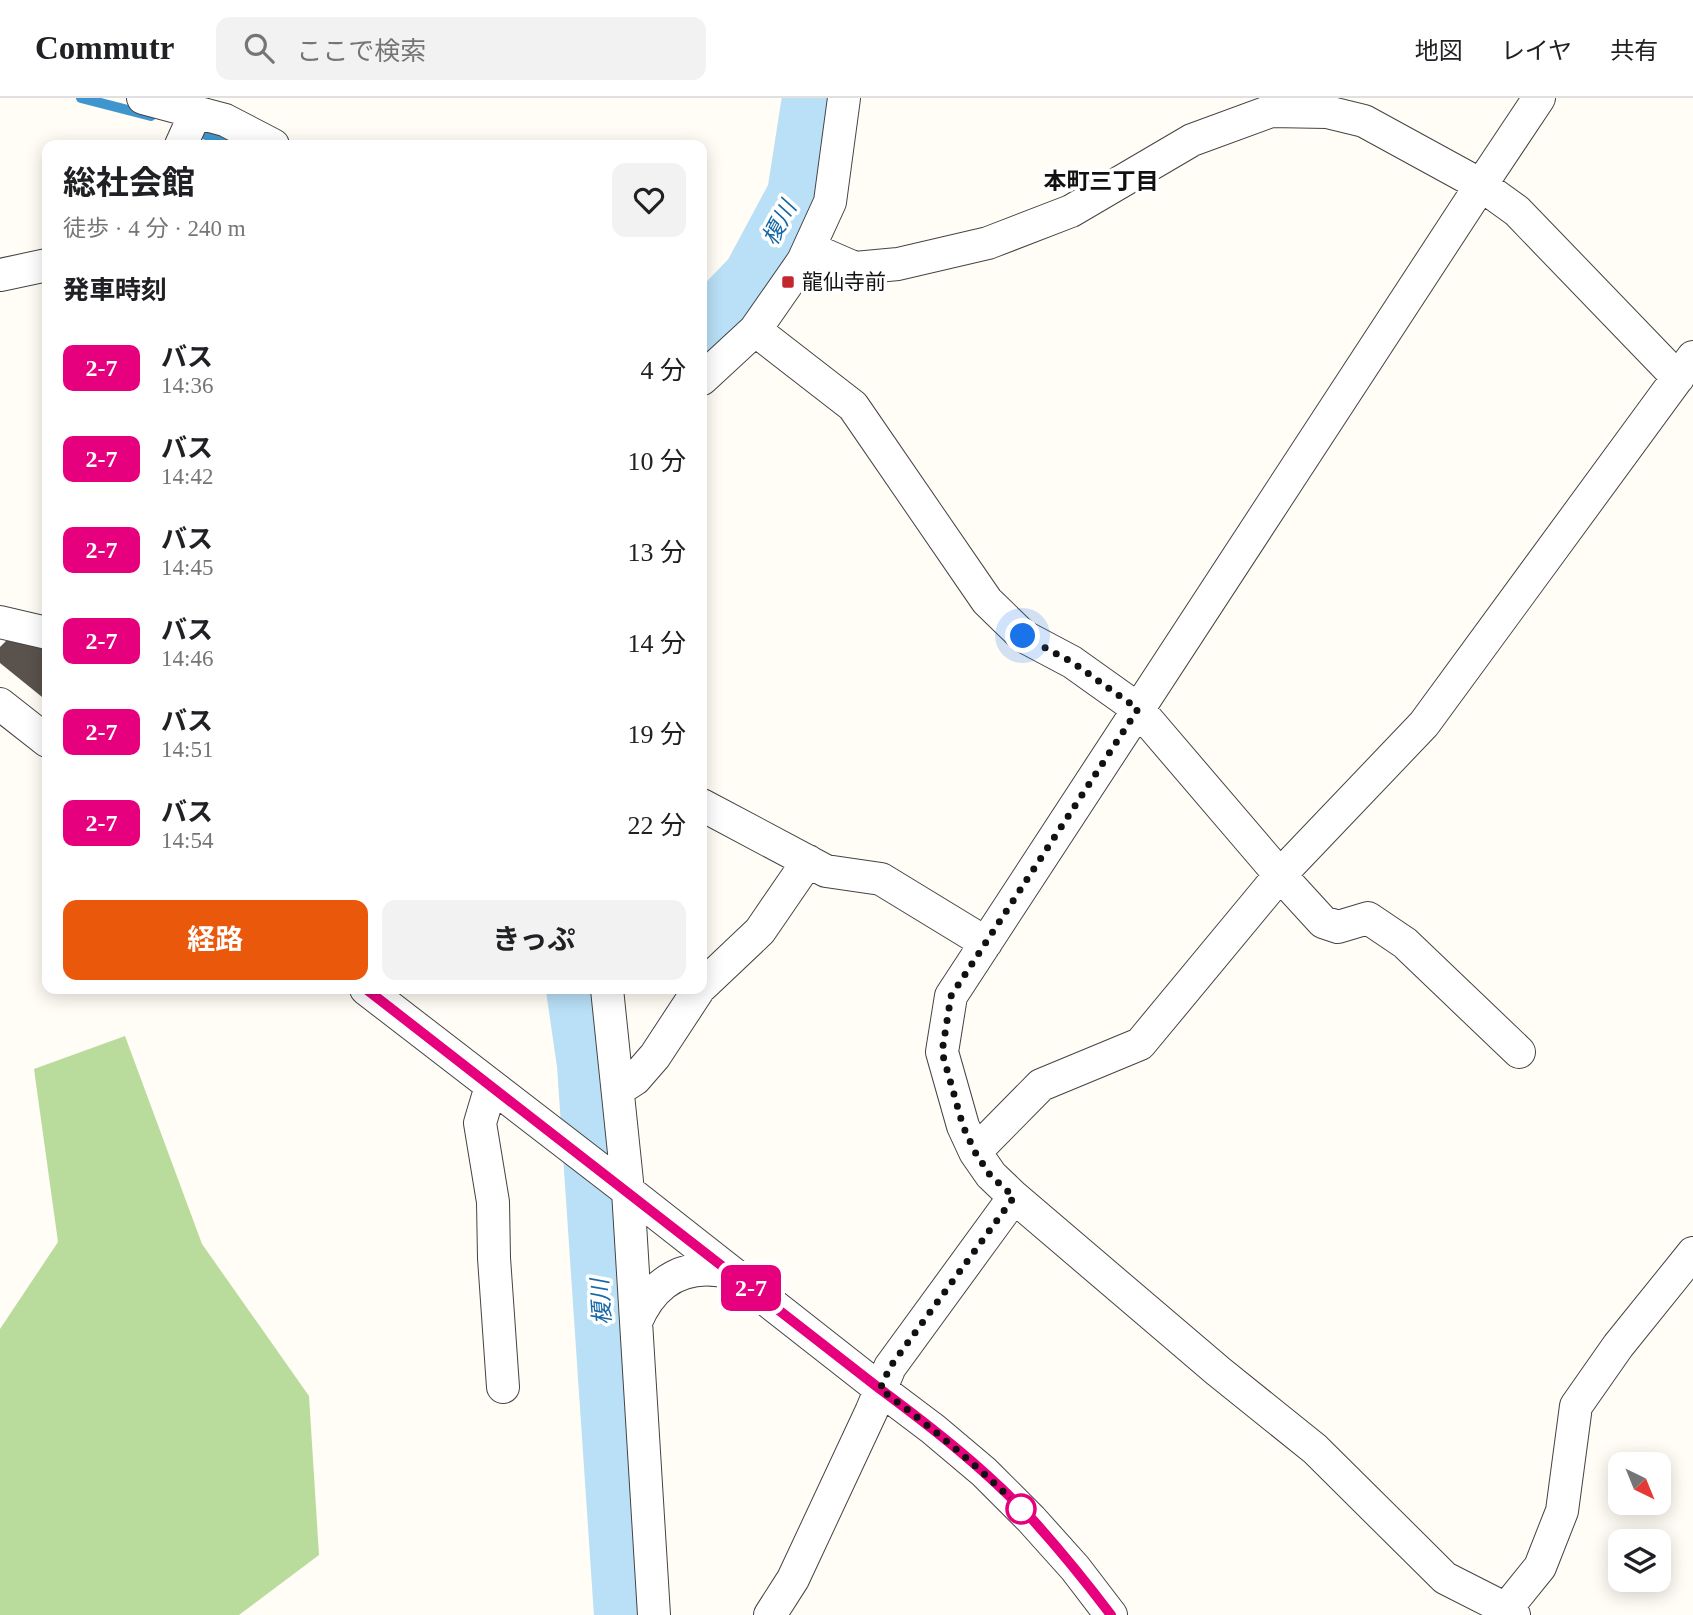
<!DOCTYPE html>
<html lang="ja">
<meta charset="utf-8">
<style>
body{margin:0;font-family:"Times New Roman","Noto Sans JP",serif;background:#f2f2f2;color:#202124;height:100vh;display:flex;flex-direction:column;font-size:26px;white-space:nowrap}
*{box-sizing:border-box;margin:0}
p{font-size:23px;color:#757577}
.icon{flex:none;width:38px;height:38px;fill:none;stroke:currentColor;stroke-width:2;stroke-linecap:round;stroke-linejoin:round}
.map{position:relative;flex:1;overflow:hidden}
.sheet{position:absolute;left:42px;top:42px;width:665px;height:854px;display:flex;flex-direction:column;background:#fff;border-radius:14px;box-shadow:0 4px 18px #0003}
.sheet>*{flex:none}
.badge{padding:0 14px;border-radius:10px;font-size:24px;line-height:46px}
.needle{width:46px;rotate:137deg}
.fabs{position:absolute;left:1608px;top:1354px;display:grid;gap:14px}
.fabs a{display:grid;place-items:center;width:63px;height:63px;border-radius:14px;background:#fff;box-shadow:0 4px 18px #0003;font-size:35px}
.you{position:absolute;width:35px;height:35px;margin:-18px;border:5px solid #fff;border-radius:50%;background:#1a73e8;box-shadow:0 0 0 10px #1a73e833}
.map>.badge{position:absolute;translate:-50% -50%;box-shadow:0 0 0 4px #fff}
h2{padding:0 21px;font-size:26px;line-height:63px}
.round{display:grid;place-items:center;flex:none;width:74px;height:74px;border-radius:14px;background:#f2f2f2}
.summary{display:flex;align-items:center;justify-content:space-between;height:119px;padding:0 21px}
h1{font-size:33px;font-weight:700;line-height:52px}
.action{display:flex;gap:14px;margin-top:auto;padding:14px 21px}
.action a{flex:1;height:80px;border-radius:14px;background:#ea580c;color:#fff;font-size:28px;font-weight:700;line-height:80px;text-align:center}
.action a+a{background:#f2f2f2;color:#202124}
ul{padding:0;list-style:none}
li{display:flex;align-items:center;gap:21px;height:91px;padding:0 21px}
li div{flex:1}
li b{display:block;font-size:26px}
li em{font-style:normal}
li .badge{min-width:77px;font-weight:700;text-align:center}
header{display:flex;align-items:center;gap:42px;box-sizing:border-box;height:98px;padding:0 35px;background:#fff;border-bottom:2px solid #e0e0e0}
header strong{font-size:33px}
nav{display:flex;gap:38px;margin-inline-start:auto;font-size:24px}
.search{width:490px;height:63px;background:#f2f2f2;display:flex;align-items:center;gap:18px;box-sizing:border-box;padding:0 24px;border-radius:14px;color:#757577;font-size:26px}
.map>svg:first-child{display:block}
</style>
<header>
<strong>Commutr</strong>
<div class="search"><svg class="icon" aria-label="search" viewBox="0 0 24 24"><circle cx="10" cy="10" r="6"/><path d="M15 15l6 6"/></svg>ここで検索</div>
<nav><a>地図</a><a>レイヤ</a><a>共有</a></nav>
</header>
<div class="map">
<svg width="1693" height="1517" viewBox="0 0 1693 1517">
<rect width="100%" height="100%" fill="#fffdf5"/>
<!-- forest -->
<path fill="#b9dc9c" d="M 125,938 L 202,1146 L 309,1298 L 319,1457 L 239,1517 L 0,1517 L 0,1231 L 58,1144 L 34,971 Z"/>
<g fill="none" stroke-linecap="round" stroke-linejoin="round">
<!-- stream -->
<path stroke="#3f96cf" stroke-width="10" d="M 81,0 L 151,18
M 192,31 L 231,47"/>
<!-- river -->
<path stroke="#b9e0f7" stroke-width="56" d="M 702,229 L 751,178 L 795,96 L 810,0
M 574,891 L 585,967 L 622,1517"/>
</g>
<!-- building -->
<path fill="#5a524d" d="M 11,538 L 47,549 L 47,603 L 0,565 L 0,549 Z"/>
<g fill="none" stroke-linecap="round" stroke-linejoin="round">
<defs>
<path id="minor" d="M 143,0 L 225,22 L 273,47
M 181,47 L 196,14
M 809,150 L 855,170 L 898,166 L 988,145 L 1071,113 L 1192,42 L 1271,13 L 1327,14 L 1364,23 L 1481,87 L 1517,113 L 1678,280
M 0,177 L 47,167
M 755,232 L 853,308 L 987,503 L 1023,538 L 1072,564 L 1138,611 L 1280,777 L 1323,824 L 1338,829 L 1368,820 L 1405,845 L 1519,954
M 702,281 L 755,232 L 803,163 L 830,104 L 844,0
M 0,524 L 47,535
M 0,606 L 47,643
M 702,707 L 826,773 L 881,781 L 986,845
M 702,888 L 760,833 L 808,763
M 366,891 L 628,1093 L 880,1291 L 933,1331 L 984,1374 L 1031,1421 L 1075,1470 L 1111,1517
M 607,891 L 628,1093 L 654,1517
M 491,988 L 480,1025 L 493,1104 L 494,1160 L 503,1289
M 618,992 L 635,981 L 655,958 L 699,891
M 975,1054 L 1041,987 L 1140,946 L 1280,777 L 1424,626 L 1693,259
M 636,1224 C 654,1181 687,1163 732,1175
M 1506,1511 L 1540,1469 L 1562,1413 L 1576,1308 L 1618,1248 L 1693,1155
M 770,1517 L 793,1481 L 871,1314 L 890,1269 L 1014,1099
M 1514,1517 L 1506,1511 L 1445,1480 L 1315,1351 L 1218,1273 L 1014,1099 L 991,1077 L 975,1054 L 963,1028 L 942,954 L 951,898 L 1481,87 L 1539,0"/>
</defs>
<!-- minor casing -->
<use href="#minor" stroke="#444" stroke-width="34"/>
<!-- minor -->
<use href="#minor" stroke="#fff" stroke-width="32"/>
</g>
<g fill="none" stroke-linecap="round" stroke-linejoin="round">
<defs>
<path id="line" d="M 366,891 L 880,1291 C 934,1331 986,1372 1032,1421 C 1060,1452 1086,1484 1111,1517"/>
</defs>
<!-- line casing -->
<use href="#line" stroke="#fff" stroke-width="16"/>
<!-- line -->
<use href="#line" stroke="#e6007e" stroke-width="10"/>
<!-- walk -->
<path stroke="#111" stroke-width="7" stroke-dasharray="0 12.6" d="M 1021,1411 C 977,1367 930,1328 880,1291 L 890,1269 L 1014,1099 L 990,1077 L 975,1054 L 963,1028 L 942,954 L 951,898 L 1138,611 L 1072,564 L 1023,538"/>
</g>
<!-- markers -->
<rect fill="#c4262e" stroke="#fff" stroke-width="2.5" x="781" y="177" width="14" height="14" rx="3.5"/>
<circle fill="#fff" stroke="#e6007e" stroke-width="3.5" cx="1021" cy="1411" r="14"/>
<g text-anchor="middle" stroke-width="7" stroke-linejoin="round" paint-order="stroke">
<!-- poi labels -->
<g font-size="21" fill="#111" stroke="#fff" text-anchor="start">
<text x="802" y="191">龍仙寺前</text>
</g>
<!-- neighbourhood labels -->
<g font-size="23" font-weight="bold" fill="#111" stroke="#fff">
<text x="1101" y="91">本町三丁目</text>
</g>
<!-- water labels -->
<g font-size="23" font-style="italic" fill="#1768a6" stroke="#fff">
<text transform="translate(779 125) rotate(-62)" y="8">榎川</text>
<text transform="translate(601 1204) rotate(-94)" y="8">榎川</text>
</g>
</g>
</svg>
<div class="fabs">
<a><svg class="needle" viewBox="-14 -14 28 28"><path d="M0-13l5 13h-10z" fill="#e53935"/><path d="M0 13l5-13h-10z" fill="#757577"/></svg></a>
<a><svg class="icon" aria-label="layers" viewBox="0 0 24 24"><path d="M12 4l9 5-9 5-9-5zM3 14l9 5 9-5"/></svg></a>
</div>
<div class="you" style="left:1023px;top:538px"></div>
<b class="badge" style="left:751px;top:1190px;background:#e6007e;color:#fff">2-7</b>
<section class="sheet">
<div class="summary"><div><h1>総社会館</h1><p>徒歩 · 4 分 · 240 m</p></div><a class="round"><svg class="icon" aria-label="heart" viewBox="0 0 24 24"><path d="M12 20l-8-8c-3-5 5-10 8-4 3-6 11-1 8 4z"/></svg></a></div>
<h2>発車時刻</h2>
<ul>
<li><span class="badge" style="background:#e6007e;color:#fff">2-7</span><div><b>バス</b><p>14:36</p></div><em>4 分</em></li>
<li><span class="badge" style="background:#e6007e;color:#fff">2-7</span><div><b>バス</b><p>14:42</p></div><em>10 分</em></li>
<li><span class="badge" style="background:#e6007e;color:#fff">2-7</span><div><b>バス</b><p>14:45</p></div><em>13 分</em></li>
<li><span class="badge" style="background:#e6007e;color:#fff">2-7</span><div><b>バス</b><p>14:46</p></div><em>14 分</em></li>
<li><span class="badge" style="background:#e6007e;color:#fff">2-7</span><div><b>バス</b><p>14:51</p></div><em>19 分</em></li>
<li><span class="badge" style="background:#e6007e;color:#fff">2-7</span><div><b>バス</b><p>14:54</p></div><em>22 分</em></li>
</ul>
<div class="action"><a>経路</a><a>きっぷ</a></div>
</section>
</div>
